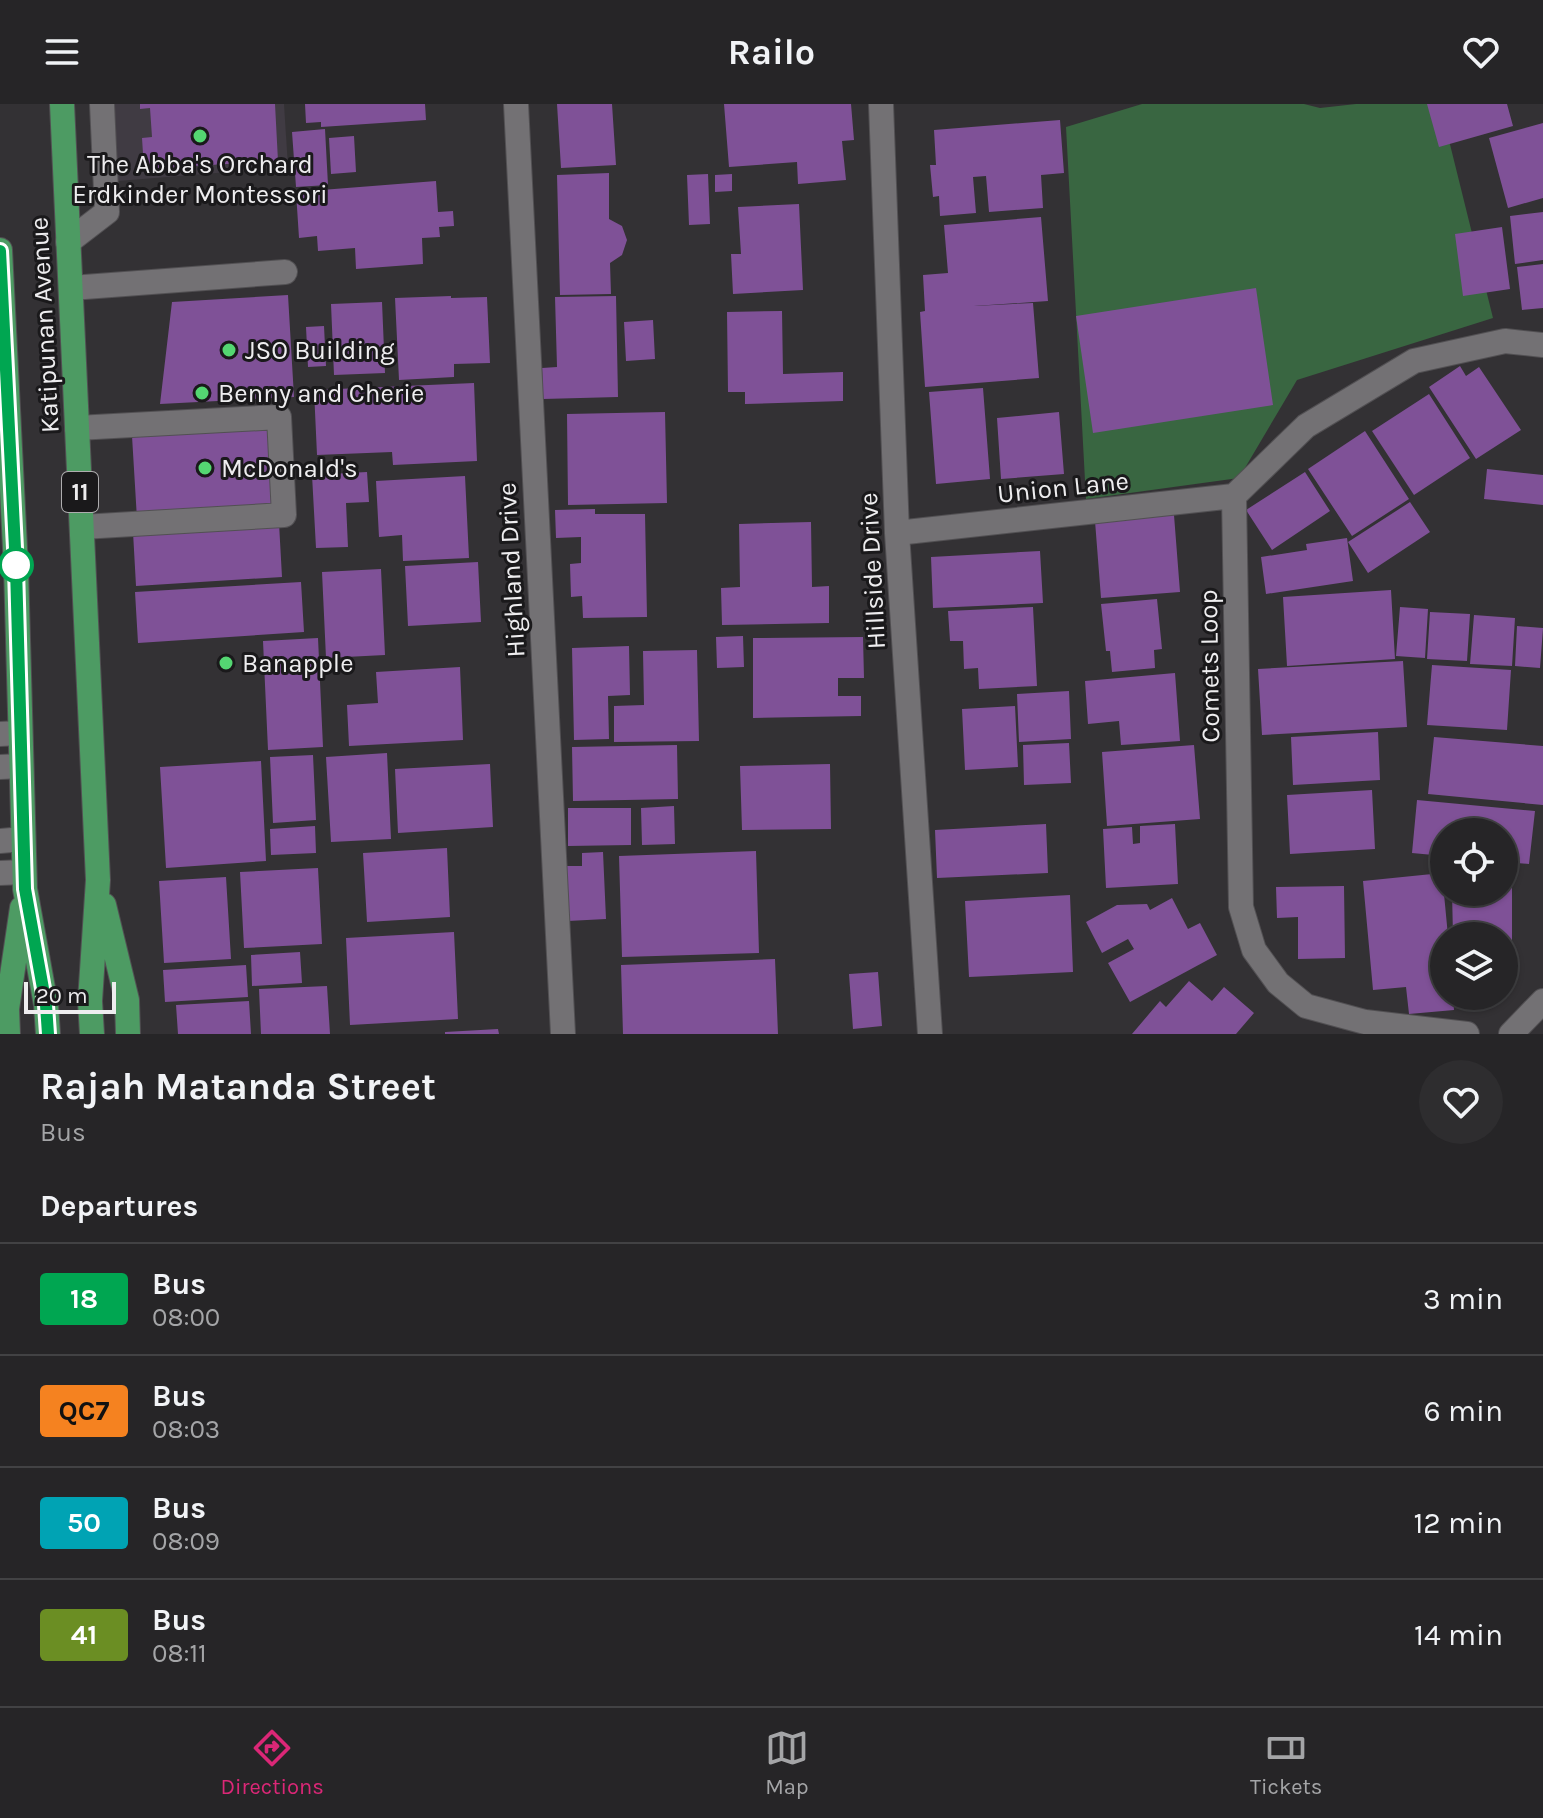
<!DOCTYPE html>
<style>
body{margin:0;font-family:Karla,sans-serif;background:#2e2d2f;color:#f1f3f6;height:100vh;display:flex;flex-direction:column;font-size:30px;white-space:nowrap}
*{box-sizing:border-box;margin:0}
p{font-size:26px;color:#a4a5a7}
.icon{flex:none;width:44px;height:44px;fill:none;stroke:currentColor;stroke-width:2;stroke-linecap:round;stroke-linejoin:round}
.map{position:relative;height:930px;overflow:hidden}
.side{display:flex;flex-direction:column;background:#262527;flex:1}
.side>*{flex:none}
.badge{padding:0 16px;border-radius:6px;font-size:28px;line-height:52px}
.buttons{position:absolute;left:1430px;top:714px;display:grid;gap:16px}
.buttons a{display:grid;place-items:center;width:88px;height:88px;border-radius:50%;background:#262527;box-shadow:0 2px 6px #0004,0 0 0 2px #424244;font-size:40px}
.scale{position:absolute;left:24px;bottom:20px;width:92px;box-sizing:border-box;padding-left:8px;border:4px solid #eeedef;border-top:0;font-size:22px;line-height:28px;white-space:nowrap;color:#eeedef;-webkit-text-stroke:6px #1a191b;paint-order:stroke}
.map>.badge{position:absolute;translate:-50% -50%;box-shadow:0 0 0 4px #fff}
h2{padding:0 40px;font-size:30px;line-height:72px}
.round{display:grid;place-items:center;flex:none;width:84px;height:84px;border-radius:42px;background:#2e2d2f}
.overview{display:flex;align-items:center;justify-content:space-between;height:136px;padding:0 40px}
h1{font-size:38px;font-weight:700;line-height:60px}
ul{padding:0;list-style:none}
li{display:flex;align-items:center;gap:24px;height:112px;padding:0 40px;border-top:2px solid #424244}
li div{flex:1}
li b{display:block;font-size:30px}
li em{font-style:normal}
li .badge{min-width:88px;font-weight:700;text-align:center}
header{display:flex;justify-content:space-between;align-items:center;height:104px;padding:0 40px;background:#262527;font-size:36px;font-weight:700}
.dock{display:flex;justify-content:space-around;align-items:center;height:112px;border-top:2px solid #424244;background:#262527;font-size:22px;color:#a4a5a7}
.dock a{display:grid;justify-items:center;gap:4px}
.dock .current{color:#db2777}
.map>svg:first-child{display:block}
</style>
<header><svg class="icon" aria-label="menu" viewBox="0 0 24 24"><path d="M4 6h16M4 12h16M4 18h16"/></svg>Railo<svg class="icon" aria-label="heart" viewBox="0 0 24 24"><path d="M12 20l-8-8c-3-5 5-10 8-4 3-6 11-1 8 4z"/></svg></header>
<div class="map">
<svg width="1543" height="930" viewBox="0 0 1543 930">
<rect width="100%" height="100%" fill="#333134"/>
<!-- built -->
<path fill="#403b43" d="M 112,0 L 284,0 L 288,63 L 118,77 Z"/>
<!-- green -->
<path fill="#396641" d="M 1142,0 L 1304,0 L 1320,4 L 1356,0 L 1440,0 L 1493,214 L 1297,276 L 1239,374 L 1086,395 L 1066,23 Z"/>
<!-- building -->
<path fill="#7f5197" d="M 140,0 L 275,0 L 278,57 L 144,65 L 142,34 L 152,33 L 150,4 L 140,5 Z
M 305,0 L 425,0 L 426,16 L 321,23 L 321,18 L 306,19 Z
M 557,0 L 612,0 L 616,61 L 561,64 Z
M 724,0 L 851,0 L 854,36 L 842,37 L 846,76 L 798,80 L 797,58 L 729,63 Z
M 1427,0 L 1507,0 L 1513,22 L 1439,43 Z
M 1060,16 L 1064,69 L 1041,71 L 1043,104 L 989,108 L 986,72 L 973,73 L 976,109 L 940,112 L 939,92 L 933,93 L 930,61 L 936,61 L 934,26 Z
M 1543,19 L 1543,94 L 1508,104 L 1489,34 Z
M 325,25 L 328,81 L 296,83 L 292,28 Z
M 354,32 L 356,68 L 331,70 L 329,34 Z
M 609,69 L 609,115 L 622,122 L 627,136 L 622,151 L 610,159 L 611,190 L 560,191 L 557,71 Z
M 708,70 L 710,120 L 689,121 L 687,71 Z
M 732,70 L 732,87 L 715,88 L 715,71 Z
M 436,77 L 438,108 L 453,107 L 454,122 L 439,123 L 440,133 L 422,134 L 423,160 L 356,165 L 355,144 L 318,147 L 317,132 L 299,134 L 296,88 Z
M 799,100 L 803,186 L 733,190 L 731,150 L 741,150 L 738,103 Z
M 1543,108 L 1543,156 L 1515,160 L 1510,112 Z
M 1041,113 L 1048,197 L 974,202 L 1033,199 L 1039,274 L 925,283 L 920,208 L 925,207 L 923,171 L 948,169 L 944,121 Z
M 1502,123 L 1510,185 L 1463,192 L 1455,130 Z
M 1543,160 L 1543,204 L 1522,206 L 1517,163 Z
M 1256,184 L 1273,301 L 1093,329 L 1076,212 Z
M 288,191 L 294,293 L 160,300 L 172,198 Z
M 451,192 L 451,194 L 487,193 L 490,259 L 454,260 L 454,273 L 399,276 L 395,194 Z
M 616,192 L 618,293 L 543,295 L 542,264 L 557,263 L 555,193 Z
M 382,198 L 385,269 L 334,271 L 331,200 Z
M 782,207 L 783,270 L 843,268 L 843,297 L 745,300 L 745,288 L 728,288 L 727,208 Z
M 653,216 L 655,255 L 626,257 L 624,218 Z
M 324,222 L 326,262 L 308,263 L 306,223 Z
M 1460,262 L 1466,272 L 1479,263 L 1521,326 L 1476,355 L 1429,283 Z
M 474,279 L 477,357 L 393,361 L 392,348 L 317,351 L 314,286 Z
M 983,284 L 990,375 L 936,380 L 929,288 Z
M 1429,290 L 1470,354 L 1414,391 L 1372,327 Z
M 665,308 L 667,399 L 568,401 L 567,310 Z
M 1059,308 L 1064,370 L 1001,375 L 997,314 Z
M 268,323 L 273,406 L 137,415 L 132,332 Z
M 1365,327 L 1409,395 L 1352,432 L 1308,365 Z
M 1487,365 L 1543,371 L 1543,401 L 1484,395 Z
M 367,368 L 369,398 L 346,399 L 348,443 L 316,444 L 312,371 Z
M 1305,368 L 1330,407 L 1272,446 L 1246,406 Z
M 465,372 L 469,454 L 403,457 L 402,431 L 379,433 L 376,377 Z
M 1410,398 L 1430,428 L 1368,469 L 1348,438 Z
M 595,405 L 595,410 L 645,410 L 647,513 L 583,514 L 582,492 L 571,493 L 570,460 L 581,459 L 581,433 L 556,434 L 555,406 Z
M 1174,411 L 1180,488 L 1101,494 L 1095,417 Z
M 811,418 L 812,483 L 829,482 L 829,519 L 722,521 L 721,484 L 740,483 L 739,420 Z
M 279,419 L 282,473 L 136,482 L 133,428 Z
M 1347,434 L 1353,477 L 1266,490 L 1261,453 L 1307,446 L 1306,440 Z
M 1040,447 L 1043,499 L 933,504 L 931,453 Z
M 478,458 L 481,518 L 408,522 L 405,462 Z
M 381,465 L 385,551 L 326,554 L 322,468 Z
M 301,478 L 304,528 L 138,539 L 135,488 Z
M 1391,486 L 1395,555 L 1287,562 L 1283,493 Z
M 1157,495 L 1162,545 L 1154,546 L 1155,564 L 1112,568 L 1110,547 L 1106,547 L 1101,500 Z
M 1033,503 L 1037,582 L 979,585 L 978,564 L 964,565 L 963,537 L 950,537 L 948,507 Z
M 1400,503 L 1428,505 L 1425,554 L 1396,552 Z
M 1430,508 L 1470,510 L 1467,557 L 1427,555 Z
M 1474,511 L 1515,514 L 1512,562 L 1470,560 Z
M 1517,522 L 1543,524 L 1540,564 L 1515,562 Z
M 743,532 L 744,563 L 717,564 L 716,533 Z
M 863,533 L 864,574 L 838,574 L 838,592 L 861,592 L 861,612 L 753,614 L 753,534 Z
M 318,534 L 323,643 L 268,646 L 263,537 Z
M 629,542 L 630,591 L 608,592 L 609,635 L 574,636 L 572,544 Z
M 697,546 L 699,637 L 614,638 L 614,602 L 644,601 L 643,547 Z
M 1403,557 L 1407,623 L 1262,631 L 1258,565 Z
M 1432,561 L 1511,566 L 1507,626 L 1427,621 Z
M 460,563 L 463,636 L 349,642 L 347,601 L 378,599 L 376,568 Z
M 1175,569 L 1180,637 L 1121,641 L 1119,617 L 1088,620 L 1085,577 Z
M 1069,587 L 1071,635 L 1019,638 L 1017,590 Z
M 1015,602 L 1018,663 L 965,666 L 962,605 Z
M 1378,628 L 1380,676 L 1293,681 L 1291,633 Z
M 1434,633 L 1543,642 L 1543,701 L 1428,690 Z
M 1069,639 L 1071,679 L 1024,681 L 1023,641 Z
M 677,641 L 678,695 L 573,697 L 572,643 Z
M 1194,641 L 1200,715 L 1107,722 L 1102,648 Z
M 387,649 L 391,735 L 331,738 L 326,653 Z
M 313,651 L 316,716 L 273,719 L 270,653 Z
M 261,657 L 266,757 L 166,764 L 160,663 Z
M 490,660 L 493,723 L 398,729 L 395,665 Z
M 830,660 L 831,725 L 742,726 L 740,662 Z
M 1372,686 L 1375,745 L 1290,750 L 1287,691 Z
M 1417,696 L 1535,707 L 1529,760 L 1504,758 L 1504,728 L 1444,728 L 1444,752 L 1412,749 Z
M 674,702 L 675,740 L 642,741 L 641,704 Z
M 568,704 L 631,704 L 631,741 L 568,742 Z
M 1046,720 L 1048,769 L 937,774 L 935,726 Z
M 1175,720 L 1178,780 L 1106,784 L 1103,725 L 1132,723 L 1133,740 L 1140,739 L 1140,722 Z
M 315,722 L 316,749 L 271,751 L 270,725 Z
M 447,744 L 450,813 L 367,818 L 363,749 Z
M 756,747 L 759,849 L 622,853 L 619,752 Z
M 603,748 L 606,815 L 568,817 L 566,762 L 582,762 L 582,749 Z
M 318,764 L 322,840 L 244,844 L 240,768 Z
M 1504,764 L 1512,764 L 1512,877 L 1504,877 L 1504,832 L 1453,832 L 1452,788 L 1504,788 Z
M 1442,769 L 1448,832 L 1444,832 L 1444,892 L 1453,892 L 1454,906 L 1409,910 L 1406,883 L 1373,886 L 1363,777 Z
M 226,773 L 231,855 L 164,859 L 159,777 Z
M 1344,782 L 1345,854 L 1298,855 L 1298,813 L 1277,814 L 1276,783 Z
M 1070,791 L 1073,868 L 969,873 L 965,797 Z
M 1172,794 L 1188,825 L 1200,819 L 1217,851 L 1130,898 L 1108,859 L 1134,845 L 1128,835 L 1102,849 L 1086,818 L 1117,801 L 1147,800 L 1150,806 Z
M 454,828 L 458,915 L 350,921 L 346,834 Z
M 300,848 L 302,879 L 252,882 L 251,851 Z
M 775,855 L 778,930 L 623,930 L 621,861 Z
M 246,861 L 248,893 L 165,898 L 163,866 Z
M 878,868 L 882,922 L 853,925 L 849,870 Z
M 1189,877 L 1212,897 L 1224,883 L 1254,909 L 1236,930 L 1132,930 L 1160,897 L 1166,903 Z
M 327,882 L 330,930 L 261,930 L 259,885 Z
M 249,897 L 251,930 L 178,930 L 176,901 Z
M 498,925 L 499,930 L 445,930 L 445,928 Z"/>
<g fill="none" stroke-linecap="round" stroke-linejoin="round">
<defs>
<path id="minor" d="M 516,0 L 563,930
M 881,0 L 897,429 L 930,930
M 68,138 L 107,108 L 102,0
M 71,184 L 285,168
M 77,324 L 279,313 L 284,411 L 82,423
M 897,429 L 1234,392
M 0,630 L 20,629
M 0,663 L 21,662
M 0,737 L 23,735
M 0,769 L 24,768
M 1467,930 L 1365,918 L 1306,902 L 1278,879 L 1254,846 L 1241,803 L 1234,392 L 1306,322 L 1414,257 L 1505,237 L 1543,241
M 1511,930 L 1543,897"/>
<path id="major" d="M 62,0 L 98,776 L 90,897 L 92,930
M 0,146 L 16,464 L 25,785 L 46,901 L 48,930
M 104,801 L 127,896 L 128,930
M 8,930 L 7,905 L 22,804"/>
</defs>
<!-- minor casing -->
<use href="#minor" stroke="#525053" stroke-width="26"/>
<!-- major casing -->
<use href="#major" stroke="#525053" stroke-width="26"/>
<!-- minor -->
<use href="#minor" stroke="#737174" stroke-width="24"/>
<!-- major -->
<use href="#major" stroke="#4d9b63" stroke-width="24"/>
</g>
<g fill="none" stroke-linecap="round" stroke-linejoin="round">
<defs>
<path id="line" d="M 0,147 L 16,464 L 25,785 L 46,901 L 48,930"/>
</defs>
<!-- line casing -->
<use href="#line" stroke="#fff" stroke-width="18"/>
<!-- line -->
<use href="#line" stroke="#00a651" stroke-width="12"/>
</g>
<!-- markers -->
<g fill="#54d672" stroke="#1a191b" stroke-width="3">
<circle cx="200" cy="32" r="8"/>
<circle cx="229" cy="246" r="8"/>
<circle cx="202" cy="289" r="8"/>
<circle cx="205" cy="364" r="8"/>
<circle cx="226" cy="559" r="8"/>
</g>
<circle fill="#fff" stroke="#00a651" stroke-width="4" cx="16" cy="461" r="16"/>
<g text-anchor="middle" stroke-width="6" stroke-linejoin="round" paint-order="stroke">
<!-- shield labels -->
<rect fill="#1a191b" stroke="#aeadaf" stroke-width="2" x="62" y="368" width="36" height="40" rx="6"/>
<g font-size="24" font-weight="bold" fill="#eeedef">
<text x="80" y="396">11</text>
</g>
<!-- poi labels -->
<g font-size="26" fill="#eeedef" stroke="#1a191b" text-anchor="start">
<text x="200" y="69" text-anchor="middle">The Abba's Orchard<tspan x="200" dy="30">Erdkinder Montessori</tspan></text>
<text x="245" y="255">JSO Building</text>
<text x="218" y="298">Benny and Cherie</text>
<text x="221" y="373">McDonald's</text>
<text x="242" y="568">Banapple</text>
</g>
<!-- street labels -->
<g font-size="26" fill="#eeedef" stroke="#1a191b">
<text transform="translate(44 221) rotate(-93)" y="9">Katipunan Avenue</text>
<text transform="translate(1063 383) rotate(-6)" y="9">Union Lane</text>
<text transform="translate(511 466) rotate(-93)" y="9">Highland Drive</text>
<text transform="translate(872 467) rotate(-93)" y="9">Hillside Drive</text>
<text transform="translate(1209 562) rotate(-91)" y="9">Comets Loop</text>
</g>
</g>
</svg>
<div class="buttons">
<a><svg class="icon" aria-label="locate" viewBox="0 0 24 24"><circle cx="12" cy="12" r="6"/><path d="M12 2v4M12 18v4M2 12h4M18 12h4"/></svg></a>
<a><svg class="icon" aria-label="layers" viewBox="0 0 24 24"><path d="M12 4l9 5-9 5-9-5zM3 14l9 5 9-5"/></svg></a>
</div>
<div class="scale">20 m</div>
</div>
<section class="side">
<div class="overview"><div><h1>Rajah Matanda Street</h1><p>Bus</p></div><a class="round"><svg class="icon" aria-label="heart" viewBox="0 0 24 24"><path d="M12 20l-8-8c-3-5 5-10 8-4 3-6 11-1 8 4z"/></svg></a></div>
<h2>Departures</h2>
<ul>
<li><span class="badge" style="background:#00a651;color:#fff">18</span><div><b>Bus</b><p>08:00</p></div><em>3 min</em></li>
<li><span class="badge" style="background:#f58220;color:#111">QC7</span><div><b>Bus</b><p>08:03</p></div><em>6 min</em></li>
<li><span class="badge" style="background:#00a3b4;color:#fff">50</span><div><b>Bus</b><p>08:09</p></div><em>12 min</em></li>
<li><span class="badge" style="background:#6b8e23;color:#fff">41</span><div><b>Bus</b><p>08:11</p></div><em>14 min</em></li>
</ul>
</section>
<nav class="dock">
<a class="current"><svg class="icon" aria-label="directions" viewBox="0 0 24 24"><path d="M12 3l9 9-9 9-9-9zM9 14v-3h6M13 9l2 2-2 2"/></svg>Directions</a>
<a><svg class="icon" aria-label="map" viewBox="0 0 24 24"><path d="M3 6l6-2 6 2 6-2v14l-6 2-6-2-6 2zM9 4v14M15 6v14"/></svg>Map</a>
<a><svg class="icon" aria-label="tickets" viewBox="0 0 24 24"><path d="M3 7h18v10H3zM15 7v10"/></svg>Tickets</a>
</nav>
